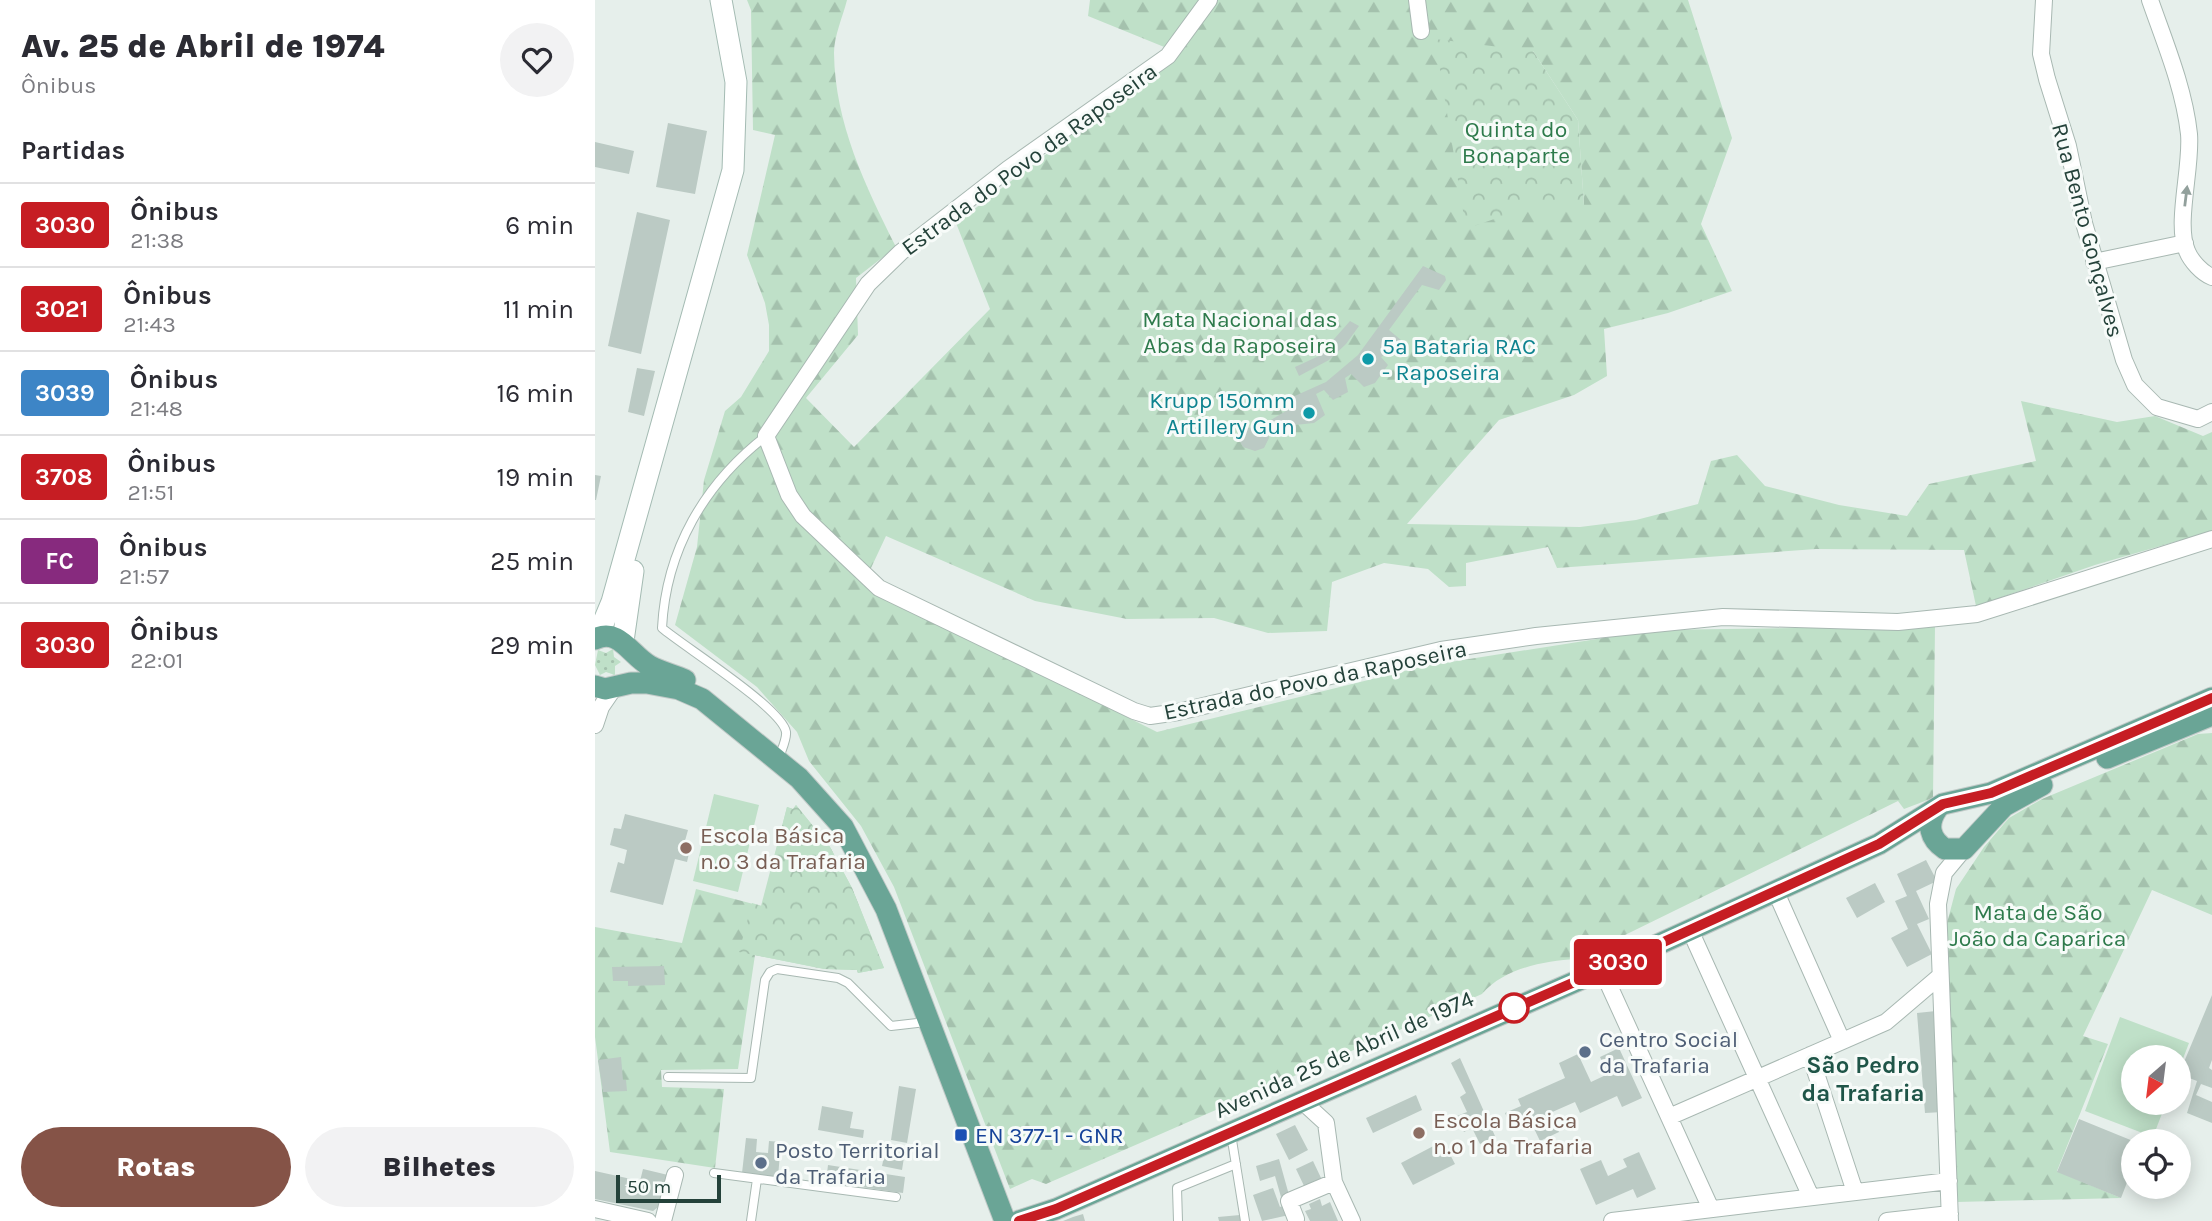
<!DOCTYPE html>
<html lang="pt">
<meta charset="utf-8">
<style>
body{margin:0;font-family:Karla,sans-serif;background:#f2f2f3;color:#2b2b33;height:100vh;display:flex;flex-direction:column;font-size:26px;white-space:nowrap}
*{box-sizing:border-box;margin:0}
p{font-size:23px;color:#7c7c81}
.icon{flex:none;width:38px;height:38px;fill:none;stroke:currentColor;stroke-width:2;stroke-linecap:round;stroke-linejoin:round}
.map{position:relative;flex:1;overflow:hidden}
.details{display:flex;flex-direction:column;background:#fff;width:595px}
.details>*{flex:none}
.badge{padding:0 14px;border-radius:5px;font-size:24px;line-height:46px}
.needle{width:46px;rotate:208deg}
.tools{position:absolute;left:1526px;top:1045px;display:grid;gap:14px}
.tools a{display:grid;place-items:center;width:70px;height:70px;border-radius:50%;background:#fff;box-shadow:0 4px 18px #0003;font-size:35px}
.scale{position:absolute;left:21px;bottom:18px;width:105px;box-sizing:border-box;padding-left:7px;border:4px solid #24423a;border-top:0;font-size:19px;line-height:24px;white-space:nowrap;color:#24423a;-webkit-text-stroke:5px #f7fbf9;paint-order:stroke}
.map>.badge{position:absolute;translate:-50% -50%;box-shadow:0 0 0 4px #fff}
h2{padding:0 21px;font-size:26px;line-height:63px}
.round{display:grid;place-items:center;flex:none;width:74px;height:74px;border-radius:37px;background:#f2f2f3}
.headline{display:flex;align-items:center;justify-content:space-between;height:119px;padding:0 21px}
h1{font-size:33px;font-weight:800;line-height:52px}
.cta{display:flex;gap:14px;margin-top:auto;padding:14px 21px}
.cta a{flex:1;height:80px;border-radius:42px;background:#855347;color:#fff;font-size:28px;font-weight:800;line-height:80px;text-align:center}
.cta a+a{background:#f2f2f3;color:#2b2b33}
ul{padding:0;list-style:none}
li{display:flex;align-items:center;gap:21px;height:84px;padding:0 21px;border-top:2px solid #e1e1e2}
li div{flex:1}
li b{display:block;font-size:26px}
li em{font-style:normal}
li .badge{min-width:77px;font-weight:700;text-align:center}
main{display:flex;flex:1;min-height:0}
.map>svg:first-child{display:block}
</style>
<main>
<section class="details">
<div class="headline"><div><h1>Av. 25 de Abril de 1974</h1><p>Ônibus</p></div><a class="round"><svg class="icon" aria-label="heart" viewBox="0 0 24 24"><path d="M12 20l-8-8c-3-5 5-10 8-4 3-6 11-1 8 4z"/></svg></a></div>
<h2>Partidas</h2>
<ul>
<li><span class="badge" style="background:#c61d23;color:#fff">3030</span><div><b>Ônibus</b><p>21:38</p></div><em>6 min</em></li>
<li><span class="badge" style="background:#c61d23;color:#fff">3021</span><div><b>Ônibus</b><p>21:43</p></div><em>11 min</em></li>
<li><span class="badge" style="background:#3d85c6;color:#fff">3039</span><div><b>Ônibus</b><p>21:48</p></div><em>16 min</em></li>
<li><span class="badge" style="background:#c61d23;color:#fff">3708</span><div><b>Ônibus</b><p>21:51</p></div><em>19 min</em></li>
<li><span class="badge" style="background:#872a7e;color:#fff">FC</span><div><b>Ônibus</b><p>21:57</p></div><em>25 min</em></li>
<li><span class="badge" style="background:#c61d23;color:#fff">3030</span><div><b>Ônibus</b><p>22:01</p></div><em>29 min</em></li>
</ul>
<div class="cta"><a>Rotas</a><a>Bilhetes</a></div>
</section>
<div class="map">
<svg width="1617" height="1221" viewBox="0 0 1617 1221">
<defs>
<pattern id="grass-dots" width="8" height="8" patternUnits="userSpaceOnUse" patternTransform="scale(1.75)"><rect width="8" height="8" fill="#bfe0c8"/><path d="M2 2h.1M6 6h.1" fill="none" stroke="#a4c1ad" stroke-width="1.8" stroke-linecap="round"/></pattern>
<pattern id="forest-firs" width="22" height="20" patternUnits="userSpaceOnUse" patternTransform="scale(1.75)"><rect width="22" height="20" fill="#bfe0c8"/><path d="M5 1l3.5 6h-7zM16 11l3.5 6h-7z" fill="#a4c1ad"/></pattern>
<pattern id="park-crowns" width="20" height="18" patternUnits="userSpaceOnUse" patternTransform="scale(1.75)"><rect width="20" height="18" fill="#bfe0c8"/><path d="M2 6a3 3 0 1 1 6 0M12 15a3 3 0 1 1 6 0" fill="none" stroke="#a4c1ad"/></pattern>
</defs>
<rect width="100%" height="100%" fill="#e6efeb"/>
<!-- grass -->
<path fill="url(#grass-dots)" d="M 18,649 L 19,657 L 26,662 L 20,666 L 20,675 L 11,672 L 5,675 L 0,665 L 3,650 L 11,653 Z"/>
<!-- forest -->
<path fill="url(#forest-firs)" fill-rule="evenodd" d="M 152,0 L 252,0 C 248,16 239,36 239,53 C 240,124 270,185 301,247 L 261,278 L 263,335 L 211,398 L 259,447 L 395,309 L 361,223 L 584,53 L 493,16 L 495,0 L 1093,0 L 1137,138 L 1106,224 L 1137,291 L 1073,313 L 1009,329 L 1012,376 L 979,395 L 904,420 L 812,524 L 985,527 L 1041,520 L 1103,504 L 1116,461 L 1142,455 L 1170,486 L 1244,505 L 1312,516 L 1334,484 L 1441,461 L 1426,401 L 1522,422 L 1560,416 L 1608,436 L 1617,432 L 1617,531 L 1500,565 L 1381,606 L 1369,550 L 1221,549 L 962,568 L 953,547 L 871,563 L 871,586 L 854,587 L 833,569 L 789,563 L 737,582 L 732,631 L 673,633 L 619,618 L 532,619 L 440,601 L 291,536 L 268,585 L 562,732 L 830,666 L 1059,630 L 1340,626 L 1338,798 L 1309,809 L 1303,801 L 981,959 C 949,961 909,968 887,994 L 451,1184 L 437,1179 L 415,1189 L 299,887 L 266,826 L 214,761 L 202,732 L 162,687 L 80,625 L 102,547 L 109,480 L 130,411 L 146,397 L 174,351 L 174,325 L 170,303 L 152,255 L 180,135 L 158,130 L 156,10 ZM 938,51 L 983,120 L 989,205 L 940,205 Z
M 1617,733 L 1617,915 L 1557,890 L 1488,1036 L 1513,1044 L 1462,1171 L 1526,1198 L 1362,1202 L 1352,923 L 1361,889 L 1389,847 L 1414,818 L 1447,799 L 1603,734 Z
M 201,805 L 235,847 L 257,888 L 289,968 L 263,973 L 262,970 L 229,969 L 160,955 L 143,1069 L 66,1070 L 67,1087 L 129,1089 L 120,1168 L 15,1152 L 0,1037 L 0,927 L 87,943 L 101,889 L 166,906 L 192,807 L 198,809 Z"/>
<!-- park -->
<path fill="url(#park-crowns)" d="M 840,39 L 938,51 L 983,120 L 989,205 L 940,205 L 879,226 L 869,217 Z
M 201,805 L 235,847 L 257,888 L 289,968 L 263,973 L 262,970 L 230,969 L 144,952 L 157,903 L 167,906 L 192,807 L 198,809 Z"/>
<!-- pitch -->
<path fill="#bfe0c8" d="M 119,794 L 164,805 L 143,892 L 98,881 Z
M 1525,1017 L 1594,1043 L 1584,1069 L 1584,1057 L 1538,1057 L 1538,1102 L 1571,1103 L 1558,1137 L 1490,1111 Z"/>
<!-- building -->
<path fill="#bbcac4" d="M 73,123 L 112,131 L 100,194 L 61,187 Z
M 0,142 L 39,151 L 34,174 L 0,167 Z
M 42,212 L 75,220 L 46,354 L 13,346 Z
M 828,266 L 850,276 L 851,280 L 844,290 L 827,285 L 794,330 L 806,340 L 794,353 L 786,357 L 793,365 L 780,383 L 769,387 L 756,374 L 750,378 L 753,392 L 738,400 L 729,390 L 721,394 L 730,415 L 719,423 L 671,428 L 674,438 L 669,448 L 660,451 L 648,447 L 643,438 L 644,429 L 666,426 L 696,408 L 693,399 L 731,382 L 763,355 Z
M 755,321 L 764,326 L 751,344 L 734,360 L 704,376 L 700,367 L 724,356 Z
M 42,368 L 60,371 L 49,416 L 33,412 Z
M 0,475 L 6,476 L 1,500 L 0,500 Z
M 30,814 L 93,830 L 88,848 L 95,849 L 92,862 L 80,859 L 68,905 L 15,892 L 23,862 L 29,864 L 32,850 L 15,845 L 19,828 L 26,829 Z
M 1331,860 L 1342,881 L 1321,891 L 1334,919 L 1322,924 L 1337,954 L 1312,967 L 1296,938 L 1313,929 L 1300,901 L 1312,896 L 1302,874 Z
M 1280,883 L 1290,902 L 1262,918 L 1251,898 Z
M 69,966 L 70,985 L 33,986 L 33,981 L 18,981 L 17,967 Z
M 1617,995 L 1617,1060 L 1614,1068 L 1617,1070 L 1617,1088 L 1606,1084 L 1601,1095 L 1617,1102 L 1617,1123 L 1592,1113 L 1602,1081 L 1584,1074 Z
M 1341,1011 L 1348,1112 L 1330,1113 L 1322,1013 Z
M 1024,1048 L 1047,1098 L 1027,1107 L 1022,1096 L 985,1113 L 980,1102 L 955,1113 L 964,1132 L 945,1141 L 934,1118 L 916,1126 L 910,1113 L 926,1106 L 923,1099 L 970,1078 L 964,1063 L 983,1054 L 996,1082 L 1013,1074 L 1005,1057 Z
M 26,1057 L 28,1080 L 31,1080 L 32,1091 L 8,1092 L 3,1060 Z
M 865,1058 L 900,1136 L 885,1144 L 877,1128 L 869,1132 L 862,1116 L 872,1112 L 865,1097 L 871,1093 L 856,1063 Z
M 304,1086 L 321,1089 L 312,1143 L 296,1140 Z
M 821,1095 L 827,1110 L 778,1133 L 771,1118 Z
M 227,1106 L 258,1112 L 255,1128 L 269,1130 L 268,1138 L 223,1130 Z
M 1484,1119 L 1538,1141 L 1538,1167 L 1526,1198 L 1462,1172 Z
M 700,1125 L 713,1150 L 694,1160 L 681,1134 Z
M 151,1138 L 162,1139 L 161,1152 L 173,1153 L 174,1141 L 186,1142 L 183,1177 L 147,1173 Z
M 848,1141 L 860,1164 L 818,1185 L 806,1163 Z
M 291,1147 L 310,1151 L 307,1170 L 287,1166 Z
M 1044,1152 L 1061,1189 L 1042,1198 L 1038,1189 L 1001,1205 L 985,1169 L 1006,1160 L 1013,1176 L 1032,1167 L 1028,1159 Z
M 684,1159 L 694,1195 L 686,1197 L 680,1176 L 665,1181 L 661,1166 Z
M 718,1161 L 727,1180 L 710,1188 L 701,1169 Z
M 233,1165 L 310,1177 L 308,1193 L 231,1182 Z
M 48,1169 L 73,1175 L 66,1205 L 58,1211 L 0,1199 L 0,1171 L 45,1181 Z
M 678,1188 L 685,1207 L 690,1205 L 694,1215 L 667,1221 L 658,1195 Z
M 725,1199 L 727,1206 L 735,1202 L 743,1221 L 715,1221 L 710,1211 L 716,1209 L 714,1204 Z
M 488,1214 L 490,1221 L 468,1221 L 478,1217 Z
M 645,1215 L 646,1221 L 624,1221 L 623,1217 Z"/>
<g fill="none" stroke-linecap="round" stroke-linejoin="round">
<defs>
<path id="lane" d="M 171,436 C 109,484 71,550 67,628 C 88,646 187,708 191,732 C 192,739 186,751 184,758
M 73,1077 L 156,1078 L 170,980 L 175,972 L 182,969 L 243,978 L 253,983 L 296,1026 L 331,1022
M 636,1134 L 650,1221
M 119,1173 L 301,1197
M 156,1221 L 162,1179
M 583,1221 L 582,1188 L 641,1164"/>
<path id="street" d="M 614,0 L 573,56 L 413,169 L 306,252 L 273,284 L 171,436 L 194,495 L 208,516 L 284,588 L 539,711 L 555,716 L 583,712 L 846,650 L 941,636 L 1128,617 L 1303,622 L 1382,614 L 1617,539
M 822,0 L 826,31
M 1449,0 L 1446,54 L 1452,79 L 1473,146 L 1489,223 L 1529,360 L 1540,385 L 1562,407 L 1603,419 L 1617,412
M 1555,0 C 1570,43 1589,88 1594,134 C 1597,167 1580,224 1592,251 C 1596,261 1607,273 1617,277
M 1499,262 L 1590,243
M 0,725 L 6,707 L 19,688
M 1180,890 L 1247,1041
M 1095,930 L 1216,1197
M 1007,970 L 1116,1209
M 1215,1055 L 1260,1192
M 707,1101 L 731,1123 L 739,1182 L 757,1221
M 1074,1117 L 1291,1022 L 1345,976
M 0,1209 L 53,1221
M 701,1219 L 694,1201 L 739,1182
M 68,1221 L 80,1175
M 1017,1221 L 1354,1181
M 1292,1221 L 1355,1214
M 1355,1221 L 1343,904 L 1349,873 L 1369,849"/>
<path id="secondary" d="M 2,638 L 17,602 L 138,170 L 141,82 L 126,0
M 28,641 L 38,571"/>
<path id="primary" d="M 0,639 C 24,627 36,656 55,666 C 66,672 79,675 90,680
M 0,686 L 10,689 L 36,683 L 52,683 L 84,689 L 107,699 L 204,778 L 248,827 L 291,909 L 410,1221
M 1512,758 L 1617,715
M 1342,809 C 1331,825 1335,839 1350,849 L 1369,849 L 1409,806 L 1447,785
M 424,1221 L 461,1209 L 1007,970 L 1284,844 L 1348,804 L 1396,793 L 1617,698"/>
</defs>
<!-- lane casing -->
<use href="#lane" stroke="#a8b8b2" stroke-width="10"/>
<!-- street casing -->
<use href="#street" stroke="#a8b8b2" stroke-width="18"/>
<!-- secondary casing -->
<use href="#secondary" stroke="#a4bbb3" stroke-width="23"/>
<!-- primary casing -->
<use href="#primary" stroke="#c2cac8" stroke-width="23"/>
<!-- lane -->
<use href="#lane" stroke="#fff" stroke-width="8"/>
<!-- street -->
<use href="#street" stroke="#fff" stroke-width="16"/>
<!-- secondary -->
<use href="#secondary" stroke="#fff" stroke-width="21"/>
<!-- primary -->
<use href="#primary" stroke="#6aa596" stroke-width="21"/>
</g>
<!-- one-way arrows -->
<defs><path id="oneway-solid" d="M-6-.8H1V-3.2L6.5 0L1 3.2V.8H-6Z" transform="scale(1.75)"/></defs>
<use fill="#92a09c" href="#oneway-solid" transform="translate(1591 196) rotate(-83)"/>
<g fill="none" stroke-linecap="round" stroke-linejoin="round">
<defs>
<path id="line" d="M 424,1221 L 461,1209 L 1007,970 L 1284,844 L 1348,804 L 1396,793 L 1617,698"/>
</defs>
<!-- line casing -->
<use href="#line" stroke="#fff" stroke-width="16"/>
<!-- line -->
<use href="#line" stroke="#c61d23" stroke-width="10"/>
</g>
<!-- markers -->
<g fill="#0f9aa8" stroke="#f7fbf9" stroke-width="2.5">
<circle cx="773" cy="359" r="7"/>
<circle cx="714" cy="413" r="7"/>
</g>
<g fill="#8d6e63" stroke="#f7fbf9" stroke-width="2.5">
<circle cx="91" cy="848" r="7"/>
<circle cx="824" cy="1133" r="7"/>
</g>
<circle fill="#fff" stroke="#c61d23" stroke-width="3.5" cx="919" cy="1008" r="14"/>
<g fill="#5c6f8a" stroke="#f7fbf9" stroke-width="2.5">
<circle cx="990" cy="1052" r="7"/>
<circle cx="166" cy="1163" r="7"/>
</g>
<rect fill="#1a4fb4" stroke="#f7fbf9" stroke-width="2.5" x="359" y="1128" width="14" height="14" rx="3.5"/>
<g text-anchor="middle" stroke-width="6" stroke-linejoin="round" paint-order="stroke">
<!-- park labels -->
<g font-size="23" fill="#2d7a4b" stroke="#f7fbf9">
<text x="921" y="137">Quinta do<tspan x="921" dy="26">Bonaparte</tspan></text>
<text x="645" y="327">Mata Nacional das<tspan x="645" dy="26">Abas da Raposeira</tspan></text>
<text x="1443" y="920">Mata de São<tspan x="1443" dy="26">João da Caparica</tspan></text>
</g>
<!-- street labels -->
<g font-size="23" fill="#24423a" stroke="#f7fbf9">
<text transform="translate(434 159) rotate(-36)" y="8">Estrada do Povo da Raposeira</text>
<text transform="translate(1493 230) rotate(75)" y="8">Rua Bento Gonçalves</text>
<text transform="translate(720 680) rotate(-12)" y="8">Estrada do Povo da Raposeira</text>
<text transform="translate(749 1054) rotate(-24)" y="8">Avenida 25 de Abril de 1974</text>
</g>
<!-- culture labels -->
<g font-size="23" fill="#0d838f" stroke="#f7fbf9" text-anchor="start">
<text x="787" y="354">5ª Bataria RAC<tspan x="787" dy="26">- Raposeira</tspan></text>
<text x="700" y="408" text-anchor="end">Krupp 150mm<tspan x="700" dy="26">Artillery Gun</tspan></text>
</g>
<!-- education labels -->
<g font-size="23" fill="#785e54" stroke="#f7fbf9" text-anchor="start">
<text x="105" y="843">Escola Básica<tspan x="105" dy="26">n.º 3 da Trafaria</tspan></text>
<text x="838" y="1128">Escola Básica<tspan x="838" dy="26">n.º 1 da Trafaria</tspan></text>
</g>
<!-- service labels -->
<g font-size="23" fill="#4e5e75" stroke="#f7fbf9" text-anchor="start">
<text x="1004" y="1047">Centro Social<tspan x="1004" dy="26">da Trafaria</tspan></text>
<text x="180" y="1158">Posto Territorial<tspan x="180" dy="26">da Trafaria</tspan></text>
</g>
<!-- transit labels -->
<g font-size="23" fill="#164399" stroke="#f7fbf9" text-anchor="start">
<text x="380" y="1143">EN 377-1 - GNR</text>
</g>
<!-- neighbourhood labels -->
<g font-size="24" font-weight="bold" fill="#1f5548" stroke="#f7fbf9">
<text x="1268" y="1073">São Pedro<tspan x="1268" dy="28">da Trafaria</tspan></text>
</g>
</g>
</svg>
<div class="tools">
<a><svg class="needle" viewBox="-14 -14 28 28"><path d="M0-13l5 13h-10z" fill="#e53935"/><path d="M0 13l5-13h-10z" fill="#7c7c81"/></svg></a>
<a><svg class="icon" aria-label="locate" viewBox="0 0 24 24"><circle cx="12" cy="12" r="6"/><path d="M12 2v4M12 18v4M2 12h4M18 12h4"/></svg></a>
</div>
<div class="scale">50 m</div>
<b class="badge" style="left:1023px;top:962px;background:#c61d23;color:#fff">3030</b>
</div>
</main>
